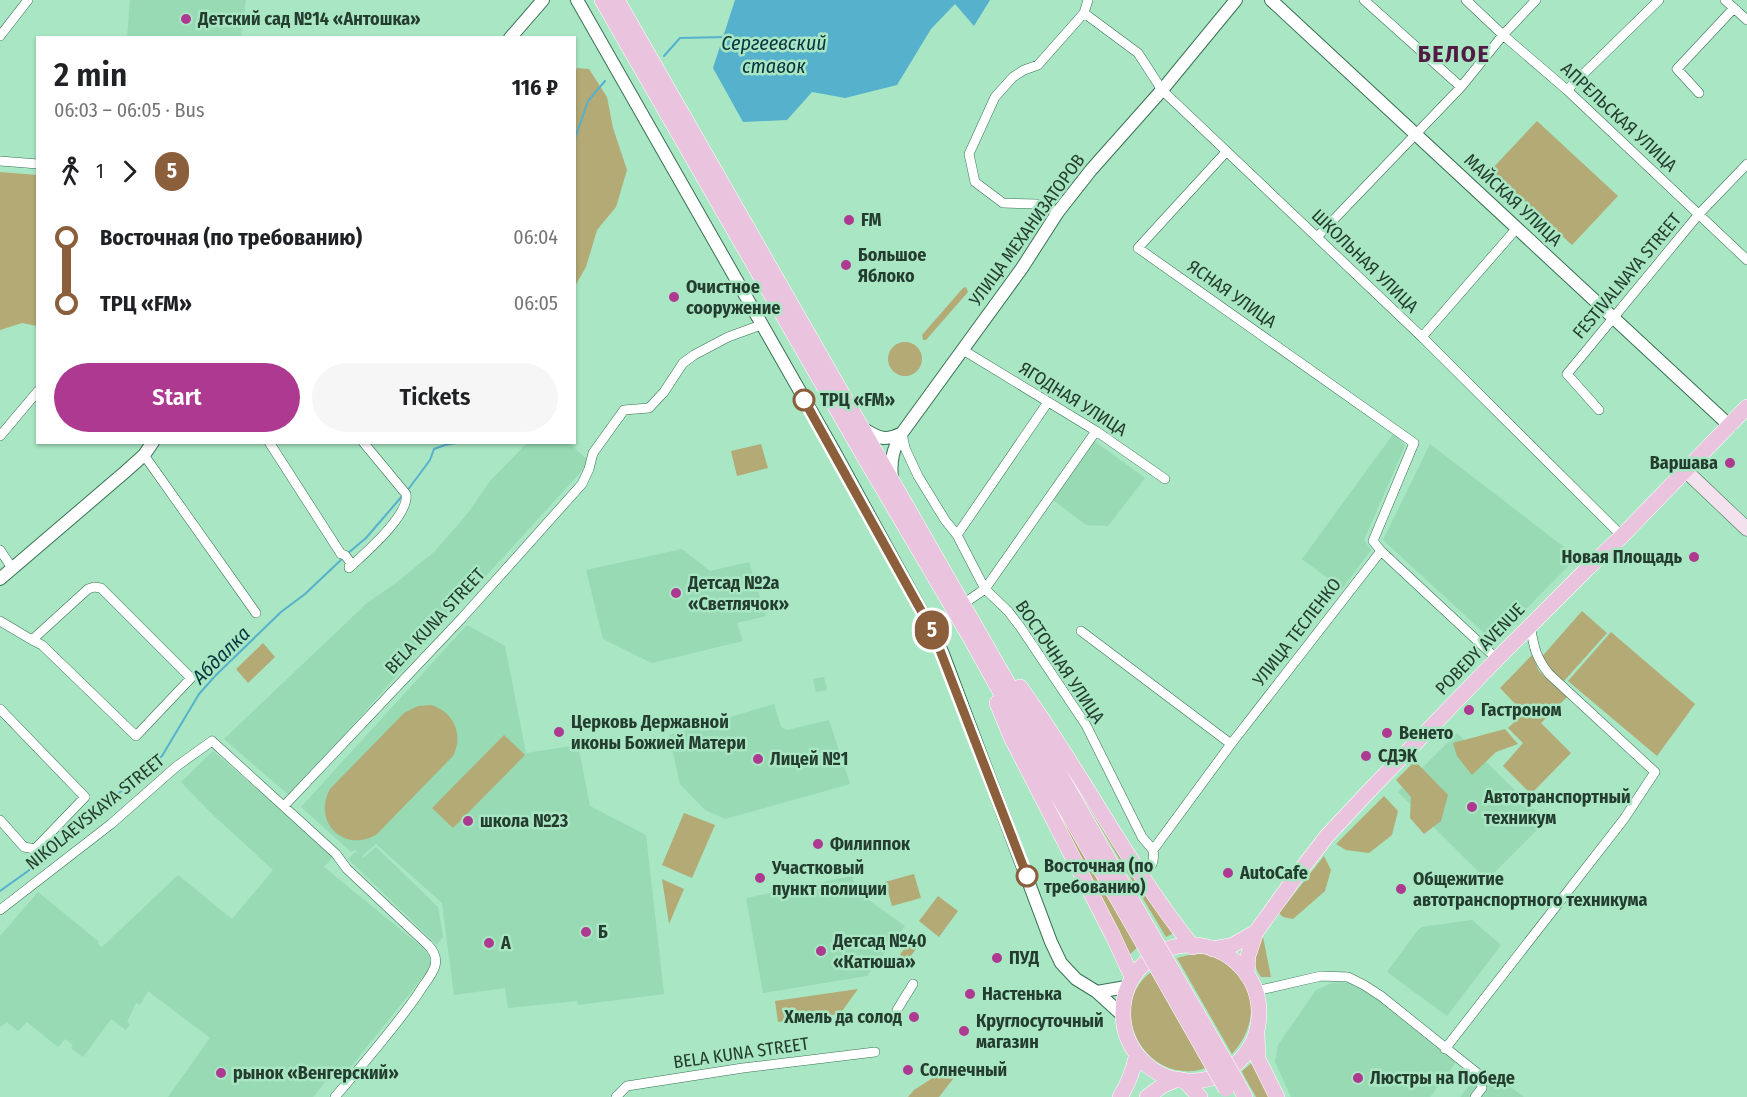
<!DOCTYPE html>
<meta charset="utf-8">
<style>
body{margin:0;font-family:"Fira Sans Condensed",sans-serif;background:#f6f6f6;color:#202124;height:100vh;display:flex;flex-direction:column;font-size:22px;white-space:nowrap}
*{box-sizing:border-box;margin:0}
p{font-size:20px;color:#757577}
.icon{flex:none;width:33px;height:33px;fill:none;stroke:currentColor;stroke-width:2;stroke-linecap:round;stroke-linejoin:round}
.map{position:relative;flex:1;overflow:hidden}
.panel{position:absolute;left:36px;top:36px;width:540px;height:408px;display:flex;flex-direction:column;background:#fff;border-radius:0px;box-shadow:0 2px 4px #0004}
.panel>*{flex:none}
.badge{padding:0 12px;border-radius:20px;font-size:21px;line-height:39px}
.map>.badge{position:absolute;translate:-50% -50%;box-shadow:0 0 0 3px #fff}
.legs{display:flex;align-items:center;gap:9px;height:66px;padding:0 18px;font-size:20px}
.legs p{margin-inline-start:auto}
.overview{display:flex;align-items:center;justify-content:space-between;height:102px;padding:0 18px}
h1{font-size:33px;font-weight:600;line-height:45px}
.primary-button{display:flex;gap:12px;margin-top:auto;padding:12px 18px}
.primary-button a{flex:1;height:69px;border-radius:36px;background:#ae3991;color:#fff;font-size:24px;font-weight:600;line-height:69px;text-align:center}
.primary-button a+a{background:#f6f6f6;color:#202124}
ul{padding:0 18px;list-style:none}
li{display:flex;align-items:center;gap:21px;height:66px;font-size:22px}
li i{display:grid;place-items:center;width:9px;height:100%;margin:0 8px;background:currentColor}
li i::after{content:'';width:15px;height:15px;margin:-8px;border:4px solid;border-radius:50%;background:#fff}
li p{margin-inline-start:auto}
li:first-child i{background:linear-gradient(#0000 50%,currentColor 0)}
li:last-child i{background:linear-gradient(currentColor 50%,#0000 0)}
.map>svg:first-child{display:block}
</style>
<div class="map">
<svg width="1747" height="1097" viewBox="0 0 1747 1097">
<rect width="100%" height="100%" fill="#a9e6c3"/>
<!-- built -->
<path fill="#97dab4" d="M 130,0 L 246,0 L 241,37 L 127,37 Z
M 1394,433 L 1405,446 L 1364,540 L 1371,550 L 1342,589 L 1302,559 Z
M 1093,440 L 1145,478 L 1108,526 L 1086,525 L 1049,497 Z
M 527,443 L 569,443 L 590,462 L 453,612 L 290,796 L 224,739 L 367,603 L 396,583 L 435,551 L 468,513 L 490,481 Z
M 1430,444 L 1577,557 L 1494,642 L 1383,540 Z
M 682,549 L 710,571 L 749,562 L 766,616 L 737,623 L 743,641 L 652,663 L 603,639 L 586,570 Z
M 467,625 L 505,646 L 526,753 L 578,745 L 590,806 L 646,835 L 664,994 L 578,1005 L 577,1001 L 508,1008 L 505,988 L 454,995 L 442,903 L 376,844 L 362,856 L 363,858 L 376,847 L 438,907 L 443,937 L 437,945 L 348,859 L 355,852 L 359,854 L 355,850 L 351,852 L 301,807 Z
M 824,677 L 827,690 L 816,692 L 813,679 Z
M 774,704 L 781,727 L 787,730 L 829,720 L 850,784 L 725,819 L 705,810 L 680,784 L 669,735 Z
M 1457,733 L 1546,821 L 1487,880 L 1398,792 Z
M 213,751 L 334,856 L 324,867 L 428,952 L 431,967 L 341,1079 L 334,1079 L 330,1076 L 313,1097 L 168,1097 L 210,1038 L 148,991 L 140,1005 L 136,1003 L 127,1022 L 130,1024 L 126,1030 L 111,1019 L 83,1057 L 71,1048 L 73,1045 L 65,1039 L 58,1047 L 27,1022 L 18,1031 L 7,1022 L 0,1027 L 0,936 L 38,892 L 99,942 L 98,944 L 102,947 L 178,875 L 232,919 L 273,870 L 211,813 L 181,782 Z
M 852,876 L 856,891 L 905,926 L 867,976 L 763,993 L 746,898 Z
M 1472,920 L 1501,945 L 1447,1016 L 1387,972 L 1418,930 L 1422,927 Z
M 1348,982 L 1364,988 L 1456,1062 L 1430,1097 L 1291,1097 L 1275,1062 L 1278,1045 L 1316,990 L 1332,983 Z
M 1484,1068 L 1524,1097 L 1460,1097 Z"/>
<!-- green -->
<path fill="#b3aa76" d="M 577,68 L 589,69 L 607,97 L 613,128 L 627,170 L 616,207 L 597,230 L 586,267 L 575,286 L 574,74 Z
M 1537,121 L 1618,196 L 1572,245 L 1491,170 Z
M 0,172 L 37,175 L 37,326 L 22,323 L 0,330 Z
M 966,287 L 968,292 L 926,340 L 923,340 L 922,335 L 963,288 Z
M888 359a17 17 0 1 1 34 0a17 17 0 1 1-34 0Z
M 761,444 L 768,468 L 737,476 L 731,451 Z
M 1582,611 L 1607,633 L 1564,681 L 1539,660 Z
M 1611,632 L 1695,704 L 1657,756 L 1568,681 Z
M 263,643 L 275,657 L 248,683 L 236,669 Z
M 1532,655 L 1539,671 L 1567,697 L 1541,723 L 1571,753 L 1531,794 L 1503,766 L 1523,743 L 1508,728 L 1524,713 L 1500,688 Z
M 431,705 C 454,712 464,735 453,756 L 376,835 C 344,853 312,822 330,789 L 404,713 L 418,706 Z
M 1505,729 L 1518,744 L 1496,752 L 1472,775 L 1457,756 L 1453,743 Z
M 504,735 L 525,755 L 453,828 L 432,808 Z
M 1018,735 L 1139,946 L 1128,956 Z
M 1046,736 L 1176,932 L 1166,937 Z
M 1415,761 L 1448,795 L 1441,821 L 1424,834 L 1410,818 L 1411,797 L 1396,780 Z
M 1384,796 L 1398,811 L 1392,835 L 1369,853 L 1346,850 L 1336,844 Z
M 684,813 L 715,825 L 692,878 L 662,865 Z
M 1324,856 L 1331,870 L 1325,891 L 1293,919 L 1283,917 L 1279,913 Z
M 914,874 L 921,898 L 892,906 L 885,882 Z
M 662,879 L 684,889 L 669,924 Z
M 938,896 L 958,911 L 939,937 L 919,921 Z
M 919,933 L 923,938 L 923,941 L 908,959 L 903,959 L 900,956 L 901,953 Z
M 1263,937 L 1271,977 L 1261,977 C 1252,965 1254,954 1256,940 Z
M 1193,954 C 1198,954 1203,954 1208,954 C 1216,956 1223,960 1229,965 C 1259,990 1257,1026 1232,1054 L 1177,958 Z
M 1154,970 L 1209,1067 C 1146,1091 1101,1005 1154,970 Z
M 858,989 L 840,1014 L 778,1022 L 775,1001 Z
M 1254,1061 L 1273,1097 L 1256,1097 L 1243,1074 L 1242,1071 Z
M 951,1066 L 960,1070 L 939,1097 L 908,1097 L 914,1090 Z"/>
<!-- water -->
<path fill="#55b1cc" d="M 735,0 L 990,0 L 974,26 L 955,4 L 931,29 L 897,85 L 845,98 L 812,92 L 787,120 L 743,122 L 713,68 Z"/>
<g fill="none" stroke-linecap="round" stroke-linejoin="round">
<!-- stream -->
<path stroke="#55b1cc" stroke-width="2" d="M 664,56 L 680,38 L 726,37
M 574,141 L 588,101 L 605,81
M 407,491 L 430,460 L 434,449 L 445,445 L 461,442
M 347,554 L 366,538 L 403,495
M 0,891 L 28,871 L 162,756 L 199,694 L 215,676 L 281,612 L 305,594 L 343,558"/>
<defs>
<path id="minor" d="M 1364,0 L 1461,87
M 1466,0 L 1503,35 L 1567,90 L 1747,260
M 1725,0 L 1747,20
M 1084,13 L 1138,53 L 1162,90 L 1422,337 L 1622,536
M 0,36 L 28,0
M 1567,90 L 1659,0
M 1699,93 L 1677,69 L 1734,8
M 0,161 L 38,164
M 1058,212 L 1037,204 L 1003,203 L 975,182 L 969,154 L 995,97 L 1013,77 L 1024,70 L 1038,65 L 1084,13 L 1088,0
M 1317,237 L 1461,87 L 1503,35 L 1536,0
M 1422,337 L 1517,228
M 963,350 L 1096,431 L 1165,479
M 1599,410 L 1567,374 L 1699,214 L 1747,164
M 902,433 L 905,448 L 918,476 L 945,520 L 957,535 L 985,589 L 1008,611 L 1021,628 L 1086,725 L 1142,837 L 1153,850
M 0,436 L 38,391
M 269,442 L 341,554 L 345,555 L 350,562 L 349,568 C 364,554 410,515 406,494 L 363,442
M 144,455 L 256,613
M 957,535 L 1048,402
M 0,550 L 12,568
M 1381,551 L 1497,659
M 963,604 L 985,589 L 1096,431
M 0,621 L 32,640 L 42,645 L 136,736 L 191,678 L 101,588 L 94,587 L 88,589 L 32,640
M 1081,631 L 1231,744
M 0,709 L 85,797 L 35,849 L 24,847 L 0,820
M 284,806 L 462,618 L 582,484 L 589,469 L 593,453 L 624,410 L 649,408 L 664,392 L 683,363 L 694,355 L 728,337 L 761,325
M 1141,874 C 1152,868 1155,862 1153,850 L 1231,744 L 1381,551 L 1373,541 L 1414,443 L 1138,248 L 1226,152
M 0,910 L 111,824 L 177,766 L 212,741 L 336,854 L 347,869 L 428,945 C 434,951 437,958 435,966 C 432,976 423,985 418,994 C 393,1030 364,1063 335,1097
M 1256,991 L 1321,976 L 1348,977 L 1364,985 L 1381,996 L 1477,1073 L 1480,1077 L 1482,1088 L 1475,1097
M 897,1010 L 913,984
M 1445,1049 L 1624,819 L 1655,772 L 1549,674 C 1535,656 1534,647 1530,625
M 616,1097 L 627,1086 L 743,1068 L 875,1052"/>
<path id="tertiary" d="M 577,0 L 834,451 L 933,632 L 943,654 L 1051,942 L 1061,963 L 1076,979 L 1097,992 L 1121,1014
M 1271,0 L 1730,426
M 510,38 L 543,0
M 862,428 C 879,438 884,442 902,433
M 892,479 C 890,460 893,449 902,433 L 1022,268 L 1058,212 L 1091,170 L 1162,90 L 1236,0
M 0,579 L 125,472 L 144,455 L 153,442
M 1097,992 L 1126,987"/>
<path id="secondary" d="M 1686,471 L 1747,529"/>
<path id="primary" d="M 602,0 L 862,453 L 971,639 L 1053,787 L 1139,936
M 617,0 L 1149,930
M 1020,687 C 1081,771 1128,866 1193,947
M 997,703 L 1011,737 L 1113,936 L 1132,977
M1123 1013a68 68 0 1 1 136 0a68 68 0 1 1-136 0Z
M 1212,949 L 1233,945 L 1256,932
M 1247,975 L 1248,956 L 1256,932 L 1297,875 L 1327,836 L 1369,791 L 1497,659 L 1587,569 L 1622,536 L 1747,407
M 1257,1035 L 1258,1059 L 1277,1097
M 1184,1080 L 1200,1097
M 1237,1082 L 1245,1097
M 1120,1097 C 1129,1083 1133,1071 1137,1054
M 1147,1097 L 1162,1086 L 1178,1079"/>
</defs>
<!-- minor casing -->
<use href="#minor" stroke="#387254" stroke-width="10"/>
<!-- tertiary casing -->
<use href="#tertiary" stroke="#387254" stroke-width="14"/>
<!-- secondary casing -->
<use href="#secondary" stroke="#387254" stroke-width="15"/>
<!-- primary casing -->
<use href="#primary" stroke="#fff" stroke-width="16"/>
<!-- minor -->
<use href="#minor" stroke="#fff" stroke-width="9"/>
<!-- tertiary -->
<use href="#tertiary" stroke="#fff" stroke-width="12"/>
<!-- secondary -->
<use href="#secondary" stroke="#f4e1ee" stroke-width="14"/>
<!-- primary -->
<use href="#primary" stroke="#eac4de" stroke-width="15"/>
<defs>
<path id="primary-bridge" d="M 1149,930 L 1237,1082
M 1139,936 L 1226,1089"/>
</defs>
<!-- primary-bridge casing -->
<use href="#primary-bridge" stroke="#fff" stroke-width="16" stroke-linecap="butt"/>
<!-- primary-bridge -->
<use href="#primary-bridge" stroke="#eac4de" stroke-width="15"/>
</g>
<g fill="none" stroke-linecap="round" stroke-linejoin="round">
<defs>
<path id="line-1" d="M 804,400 L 933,632 L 1027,876"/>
</defs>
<!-- line-1 casing -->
<use href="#line-1" stroke="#fff" stroke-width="14"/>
<!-- line-1 -->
<use href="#line-1" stroke="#8b5e3c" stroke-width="9"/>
</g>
<!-- markers -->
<g fill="#ae3991" stroke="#a9e6c3" stroke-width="2">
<circle cx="186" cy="19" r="6"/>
<circle cx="849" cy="220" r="6"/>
<circle cx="846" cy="265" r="6"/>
<circle cx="674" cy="297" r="6"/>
<circle cx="1730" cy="463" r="6"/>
<circle cx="1694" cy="557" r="6"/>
<circle cx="676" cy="593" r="6"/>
<circle cx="1469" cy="710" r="6"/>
<circle cx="559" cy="732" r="6"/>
<circle cx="1387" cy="733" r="6"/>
<circle cx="1366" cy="756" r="6"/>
<circle cx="758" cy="759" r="6"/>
<circle cx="1472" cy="807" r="6"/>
<circle cx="468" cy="821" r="6"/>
<circle cx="818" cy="844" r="6"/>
<circle cx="1228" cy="873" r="6"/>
<circle cx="760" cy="878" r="6"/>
<circle cx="1401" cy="889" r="6"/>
<circle cx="586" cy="932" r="6"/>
<circle cx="489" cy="943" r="6"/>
<circle cx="821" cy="951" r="6"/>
<circle cx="997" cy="958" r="6"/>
<circle cx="970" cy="994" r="6"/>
<circle cx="914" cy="1017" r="6"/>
<circle cx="964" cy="1031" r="6"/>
<circle cx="908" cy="1070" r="6"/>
<circle cx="221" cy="1073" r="6"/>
<circle cx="1358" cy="1078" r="6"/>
</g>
<g fill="#fff" stroke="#8b5e3c" stroke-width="3">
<circle cx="804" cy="400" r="10"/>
<circle cx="1027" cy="876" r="10"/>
</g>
<g text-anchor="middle" stroke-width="5" stroke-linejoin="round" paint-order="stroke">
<!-- poi labels -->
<g font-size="18" font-weight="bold" fill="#243d2f" stroke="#a9e6c3" text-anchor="start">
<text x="198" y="25">Детский сад №14 «Антошка»</text>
<text x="861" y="226">FM</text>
<text x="858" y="261">Большое<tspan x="858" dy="21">Яблоко</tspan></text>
<text x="686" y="293">Очистное<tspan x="686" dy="21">сооружение</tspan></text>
<text x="1718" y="469" text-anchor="end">Варшава</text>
<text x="1682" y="563" text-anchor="end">Новая Площадь</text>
<text x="688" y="589">Детсад №2а<tspan x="688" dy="21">«Светлячок»</tspan></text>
<text x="1481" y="716">Гастроном</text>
<text x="571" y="728">Церковь Державной<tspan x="571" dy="21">иконы Божией Матери</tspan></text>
<text x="1399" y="739">Венето</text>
<text x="1378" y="762">СДЭК</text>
<text x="770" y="765">Лицей №1</text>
<text x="1484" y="803">Автотранспортный<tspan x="1484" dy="21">техникум</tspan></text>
<text x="480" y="827">школа №23</text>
<text x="830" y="850">Филиппок</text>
<text x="772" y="874">Участковый<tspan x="772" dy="21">пункт полиции</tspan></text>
<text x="1240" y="879">AutoCafe</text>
<text x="1413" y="885">Общежитие<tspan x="1413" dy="21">автотранспортного техникума</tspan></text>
<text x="598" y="938">Б</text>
<text x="833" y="947">Детсад №40<tspan x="833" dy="21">«Катюша»</tspan></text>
<text x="501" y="949">А</text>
<text x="1009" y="964">ПУД</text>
<text x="982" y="1000">Настенька</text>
<text x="902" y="1023" text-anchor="end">Хмель да солод</text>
<text x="976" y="1027">Круглосуточный<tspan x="976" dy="21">магазин</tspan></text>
<text x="920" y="1076">Солнечный</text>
<text x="233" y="1079">рынок «Венгерский»</text>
<text x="1370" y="1084">Люстры на Победе</text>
</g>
<!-- street labels -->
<g font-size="18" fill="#243d2f" stroke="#a9e6c3">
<text transform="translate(1619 117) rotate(43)" y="6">АПРЕЛЬСКАЯ УЛИЦА</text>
<text transform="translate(1513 200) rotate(43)" y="6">МАЙСКАЯ УЛИЦА</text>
<text transform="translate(1027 230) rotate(-54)" y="6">УЛИЦА МЕХАНИЗАТОРОВ</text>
<text transform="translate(1365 261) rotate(44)" y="6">ШКОЛЬНАЯ УЛИЦА</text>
<text transform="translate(1627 276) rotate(-50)" y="6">FESTIVALNAYA STREET</text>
<text transform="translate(1232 294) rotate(35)" y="6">ЯСНАЯ УЛИЦА</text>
<text transform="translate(1073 399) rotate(32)" y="6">ЯГОДНАЯ УЛИЦА</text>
<text transform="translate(435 621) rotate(-47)" y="6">BELA KUNA STREET</text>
<text transform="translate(1297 632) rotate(-52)" y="6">УЛИЦА ТЕСЛЕНКО</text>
<text transform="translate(1480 649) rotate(-46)" y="6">POBEDY AVENUE</text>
<text transform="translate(1060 662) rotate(56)" y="6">ВОСТОЧНАЯ УЛИЦА</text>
<text transform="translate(95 812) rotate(-39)" y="6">NIKOLAEVSKAYA STREET</text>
<text transform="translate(741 1053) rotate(-8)" y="6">BELA KUNA STREET</text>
</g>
<!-- stop labels -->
<g font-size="18" font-weight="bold" fill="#243d2f" stroke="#a9e6c3" text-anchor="start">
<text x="820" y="406">ТРЦ «FM»</text>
<text x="1044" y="872">Восточная (по<tspan x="1044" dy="21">требованию)</tspan></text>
</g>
<!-- water labels -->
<g font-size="20" font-style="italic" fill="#07343f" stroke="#a9e6c3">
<text x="774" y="50">Сергеевский<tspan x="774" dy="23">ставок</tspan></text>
<text transform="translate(221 655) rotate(-45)" y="7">Абдалка</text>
</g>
<!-- district labels -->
<g font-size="24" font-weight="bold" letter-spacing="1.5" fill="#531a44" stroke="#a9e6c3">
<text x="1454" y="62">БЕЛОЕ</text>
</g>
</g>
</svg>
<b class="badge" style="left:932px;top:630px;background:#8b5e3c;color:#fff">5</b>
<section class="panel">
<div class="overview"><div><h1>2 min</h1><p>06:03 – 06:05 · Bus</p></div><b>116 ₽</b></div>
<div class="legs"><svg class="icon" aria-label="walk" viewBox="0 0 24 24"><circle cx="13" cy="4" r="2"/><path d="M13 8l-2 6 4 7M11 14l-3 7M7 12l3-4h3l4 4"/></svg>1<svg class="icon" aria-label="forward" viewBox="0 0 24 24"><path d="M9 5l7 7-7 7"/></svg><b class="badge" style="background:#8b5e3c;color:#fff">5</b></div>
<ul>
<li><i style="color:#8b5e3c"></i><b>Восточная (по требованию)</b><p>06:04</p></li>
<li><i style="color:#8b5e3c"></i><b>ТРЦ «FM»</b><p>06:05</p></li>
</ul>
<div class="primary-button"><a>Start</a><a>Tickets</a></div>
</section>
</div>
